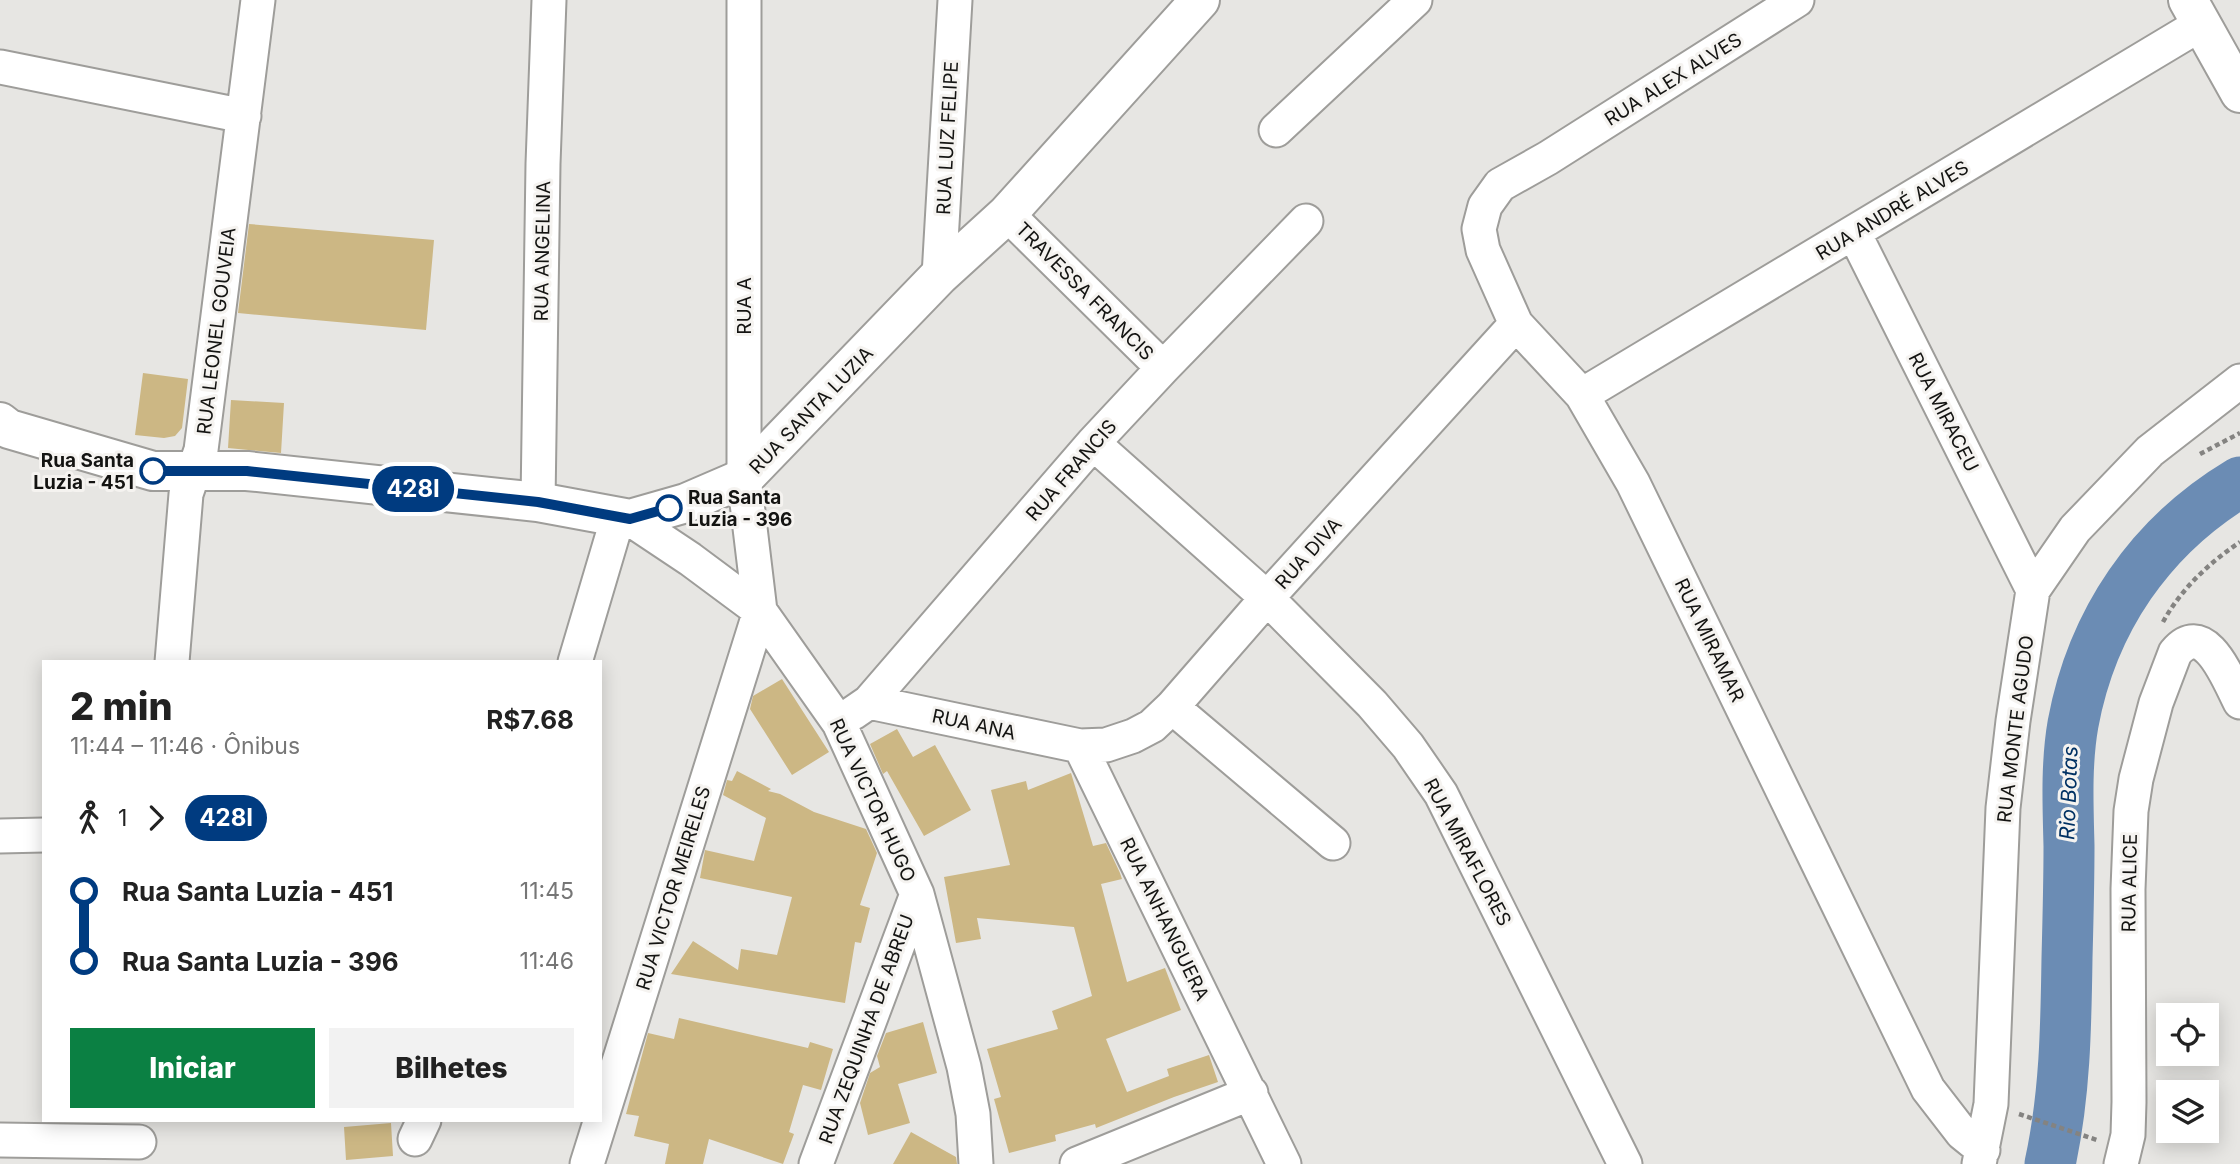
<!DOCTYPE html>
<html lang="pt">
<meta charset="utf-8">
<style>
body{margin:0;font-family:Inter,sans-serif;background:#f2f2f2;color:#222;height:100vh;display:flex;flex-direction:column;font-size:26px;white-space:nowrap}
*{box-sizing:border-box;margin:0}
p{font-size:23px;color:#767676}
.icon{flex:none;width:38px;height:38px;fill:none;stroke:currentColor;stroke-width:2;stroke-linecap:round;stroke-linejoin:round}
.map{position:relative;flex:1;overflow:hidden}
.sheet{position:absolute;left:42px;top:660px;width:560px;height:462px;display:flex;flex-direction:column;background:#fff;border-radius:0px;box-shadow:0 4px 18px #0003}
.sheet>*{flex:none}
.badge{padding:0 14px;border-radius:23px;font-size:24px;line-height:46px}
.buttons{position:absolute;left:2156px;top:1003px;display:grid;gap:14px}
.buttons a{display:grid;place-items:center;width:63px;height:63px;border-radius:0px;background:#fff;box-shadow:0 4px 18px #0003;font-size:35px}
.map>.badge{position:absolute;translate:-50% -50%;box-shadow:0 0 0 4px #fff}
.legs{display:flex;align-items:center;gap:10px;height:77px;padding:0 28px;font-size:23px}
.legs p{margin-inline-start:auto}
.head{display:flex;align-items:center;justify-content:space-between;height:119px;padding:0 28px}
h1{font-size:38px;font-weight:800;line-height:52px}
.cta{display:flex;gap:14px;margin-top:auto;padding:14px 28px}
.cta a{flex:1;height:80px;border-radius:0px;background:#0b8043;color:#fff;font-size:28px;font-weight:800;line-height:80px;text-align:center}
.cta a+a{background:#f2f2f2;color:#222}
ul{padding:0 28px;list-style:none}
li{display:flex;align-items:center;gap:24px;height:70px;font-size:26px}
li i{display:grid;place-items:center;width:10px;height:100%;margin:0 9px;background:currentColor}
li i::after{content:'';width:18px;height:18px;margin:-9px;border:5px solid;border-radius:50%;background:#fff}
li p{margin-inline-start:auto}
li:first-child i{background:linear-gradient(#0000 50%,currentColor 0)}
li:last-child i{background:linear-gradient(currentColor 50%,#0000 0)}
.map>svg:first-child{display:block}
</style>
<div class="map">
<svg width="2240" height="1164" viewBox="0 0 2240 1164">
<rect width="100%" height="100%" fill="#e7e6e3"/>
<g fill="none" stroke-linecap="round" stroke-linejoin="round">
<!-- river -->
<path stroke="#6b8cb4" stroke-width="51" d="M 2050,1164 C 2065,1095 2066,1028 2067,958 C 2068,921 2069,883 2069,846 C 2068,806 2066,764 2073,724 C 2092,621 2150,536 2240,482"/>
</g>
<!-- building -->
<path fill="#ccb784" d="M 249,224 L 434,240 L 426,330 L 238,313 Z
M 143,373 L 188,379 L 182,428 L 175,436 L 164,438 L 135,435 Z
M 231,400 L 284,403 L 281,453 L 228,448 Z
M 782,679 L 829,752 L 792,775 L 750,709 L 753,696 Z
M 897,729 L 913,757 L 935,745 L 971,810 L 924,836 L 887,771 L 883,774 L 870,744 Z
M 737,771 L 771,789 L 768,791 L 780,794 L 814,812 L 866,829 L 877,853 L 860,905 L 870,908 L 861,943 L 855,942 L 845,1003 L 671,974 L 693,941 L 738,970 L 741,949 L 777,955 L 792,897 L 700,878 L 705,850 L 754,861 L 766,818 L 723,795 L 727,780 L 732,781 Z
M 1071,773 L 1093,846 L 1106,843 L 1120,873 L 1122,879 L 1101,884 L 1127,982 L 1165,968 L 1181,1010 L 1106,1039 L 1127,1092 L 1169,1076 L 1167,1069 L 1209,1055 L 1218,1082 L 1174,1097 L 1096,1128 L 1095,1124 L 1055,1135 L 1056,1141 L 1009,1153 L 994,1099 L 1001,1097 L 987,1049 L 1058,1029 L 1052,1011 L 1092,996 L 1074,927 L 977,918 L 981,939 L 956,943 L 944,877 L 1010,865 L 991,790 L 1026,781 L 1028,790 Z
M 679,1018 L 808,1048 L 810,1042 L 833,1049 L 821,1090 L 803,1085 L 789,1132 L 794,1134 L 783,1164 L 709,1139 L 703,1164 L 665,1164 L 669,1144 L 634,1136 L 639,1116 L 626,1114 L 648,1033 L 674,1039 Z
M 923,1022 L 937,1073 L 898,1084 L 910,1123 L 868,1135 L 860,1103 L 870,1073 L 880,1067 L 877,1056 L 886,1033 Z
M 391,1123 L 393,1156 L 346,1160 L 344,1127 Z
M 911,1132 L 956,1157 L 957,1164 L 893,1164 Z"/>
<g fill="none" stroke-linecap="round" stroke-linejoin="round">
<defs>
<path id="street" d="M 1797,0 L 1548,158 L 1500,185 L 1485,206 L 1479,229 L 1483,250 L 1516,324 L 1582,395 L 1633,483 L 1928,1089 L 1962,1133 L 1983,1150
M 0,67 L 244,116
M 1276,130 L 1415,0
M 1007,214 L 1163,368
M 1854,233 L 2033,590
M 939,276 L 955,0
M 1582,395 L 2201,24
M 1093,443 L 1267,598 L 1372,704 L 1408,746 L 1441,794 L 1625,1164
M 538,502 L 543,164 L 549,0
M 630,519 L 690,559 L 760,611 L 839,723 L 917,894 L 964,1067 L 973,1114 L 976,1164
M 172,662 L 186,494 L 201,450 L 258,0
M 575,662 L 618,517
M 869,702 L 1080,746 L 1106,745 L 1133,736 L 1152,726 L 1172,707 L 1267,598 L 1516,324
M 1172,707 L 1333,843
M 853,713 L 869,702 L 1093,443 L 1163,368 L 1306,221
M 1080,746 L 1284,1164
M 0,836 L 44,835
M 415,1139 L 424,1120
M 0,1140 L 139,1142
M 587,1164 L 760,611 L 744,478 L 744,0
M 816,1164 L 917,894
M 1077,1164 L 1251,1093
M 1979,1164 L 1991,1104 L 2003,808 L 2013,721 L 2033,590 L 2075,529 L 2150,451 L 2240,381
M 2121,1164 L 2128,1135 L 2129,1102 L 2128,889 L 2131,811 L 2136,779 L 2156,703 L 2175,653 C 2205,616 2229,681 2240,702"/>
<path id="secondary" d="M 2188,0 L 2240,93
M 0,422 L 9,429 L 153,471 L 247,471 L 538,502 L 630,519 L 686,503 L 744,478 L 939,276 L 1007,214 L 1200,0"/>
</defs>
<!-- street casing -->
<use href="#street" stroke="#9e9d9a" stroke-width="37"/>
<!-- secondary casing -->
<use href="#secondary" stroke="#9e9d9a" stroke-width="42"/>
<!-- path -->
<path stroke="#848381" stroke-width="4.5" stroke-dasharray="5 3.5" stroke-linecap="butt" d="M 2200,454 L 2240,433
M 2163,622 C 2181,589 2209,563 2240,542
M 2019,1114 L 2097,1140"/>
<!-- street -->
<use href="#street" stroke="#fff" stroke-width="33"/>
<!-- secondary -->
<use href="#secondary" stroke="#fff" stroke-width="38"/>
</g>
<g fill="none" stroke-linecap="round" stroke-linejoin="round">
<defs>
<path id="line-1" d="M 153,471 L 247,471 L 538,502 L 630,519 L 669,508"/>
</defs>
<!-- line-1 casing -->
<use href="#line-1" stroke="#fff" stroke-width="16"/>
<!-- line-1 -->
<use href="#line-1" stroke="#003b80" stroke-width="10"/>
</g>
<!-- markers -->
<g fill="#fff" stroke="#003b80" stroke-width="3.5">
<circle cx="153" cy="471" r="12"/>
<circle cx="669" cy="508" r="12"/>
</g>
<g text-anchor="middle" stroke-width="6" stroke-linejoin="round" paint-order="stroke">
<!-- street labels -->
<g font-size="19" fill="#141412" stroke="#f5f3f0">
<text transform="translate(1673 79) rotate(-32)" y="7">RUA ALEX ALVES</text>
<text transform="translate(947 138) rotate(-87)" y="7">RUA LUIZ FELIPE</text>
<text transform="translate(1892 210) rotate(-31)" y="7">RUA ANDRÉ ALVES</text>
<text transform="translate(542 251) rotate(-89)" y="7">RUA ANGELINA</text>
<text transform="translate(1085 291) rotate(45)" y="7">TRAVESSA FRANCIS</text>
<text transform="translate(744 306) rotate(-90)" y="7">RUA A</text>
<text transform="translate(216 331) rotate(-83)" y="7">RUA LEONEL GOUVEIA</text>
<text transform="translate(811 410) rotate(-46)" y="7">RUA SANTA LUZIA</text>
<text transform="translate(1944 412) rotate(63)" y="7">RUA MIRACEU</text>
<text transform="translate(1071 470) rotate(-49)" y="7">RUA FRANCIS</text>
<text transform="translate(1308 553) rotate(-48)" y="7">RUA DIVA</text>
<text transform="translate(1710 640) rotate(64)" y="7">RUA MIRAMAR</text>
<text transform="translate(974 724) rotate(12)" y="7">RUA ANA</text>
<text transform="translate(2015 729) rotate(-83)" y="7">RUA MONTE AGUDO</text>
<text transform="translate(873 800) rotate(65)" y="7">RUA VICTOR HUGO</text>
<text transform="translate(1468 852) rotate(62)" y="7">RUA MIRAFLORES</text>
<text transform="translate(2129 883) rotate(-89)" y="7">RUA ALICE</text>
<text transform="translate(673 888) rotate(-73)" y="7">RUA VICTOR MEIRELES</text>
<text transform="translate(1165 919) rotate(64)" y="7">RUA ANHANGUERA</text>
<text transform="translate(866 1029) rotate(-70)" y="7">RUA ZEQUINHA DE ABREU</text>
</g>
<!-- stop labels -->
<g font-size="19" font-weight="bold" fill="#141412" stroke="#f5f3f0" text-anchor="end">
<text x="134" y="467">Rua Santa<tspan x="134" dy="22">Luzia - 451</tspan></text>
<text x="688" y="504" text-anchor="start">Rua Santa<tspan x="688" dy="22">Luzia - 396</tspan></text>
</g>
<!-- water labels -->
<g font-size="21" font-style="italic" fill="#003163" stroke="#f5f3f0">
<text transform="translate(2069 793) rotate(-88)" y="7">Rio Botas</text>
</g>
</g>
</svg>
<div class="buttons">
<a><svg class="icon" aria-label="locate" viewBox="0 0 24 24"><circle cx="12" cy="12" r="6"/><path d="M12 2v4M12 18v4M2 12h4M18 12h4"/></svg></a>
<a><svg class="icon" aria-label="layers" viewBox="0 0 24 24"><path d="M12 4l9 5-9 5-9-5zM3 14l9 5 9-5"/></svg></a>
</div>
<b class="badge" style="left:413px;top:489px;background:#003b80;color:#fff">428I</b>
<section class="sheet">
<div class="head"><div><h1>2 min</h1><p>11:44 – 11:46 · Ônibus</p></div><b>R$7.68</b></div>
<div class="legs"><svg class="icon" aria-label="walk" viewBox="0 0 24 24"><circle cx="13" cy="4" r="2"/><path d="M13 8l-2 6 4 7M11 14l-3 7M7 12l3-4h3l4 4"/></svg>1<svg class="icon" aria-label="forward" viewBox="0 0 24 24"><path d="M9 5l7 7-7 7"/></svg><b class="badge" style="background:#003b80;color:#fff">428I</b></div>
<ul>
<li><i style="color:#003b80"></i><b>Rua Santa Luzia - 451</b><p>11:45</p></li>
<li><i style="color:#003b80"></i><b>Rua Santa Luzia - 396</b><p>11:46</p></li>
</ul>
<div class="cta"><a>Iniciar</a><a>Bilhetes</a></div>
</section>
</div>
